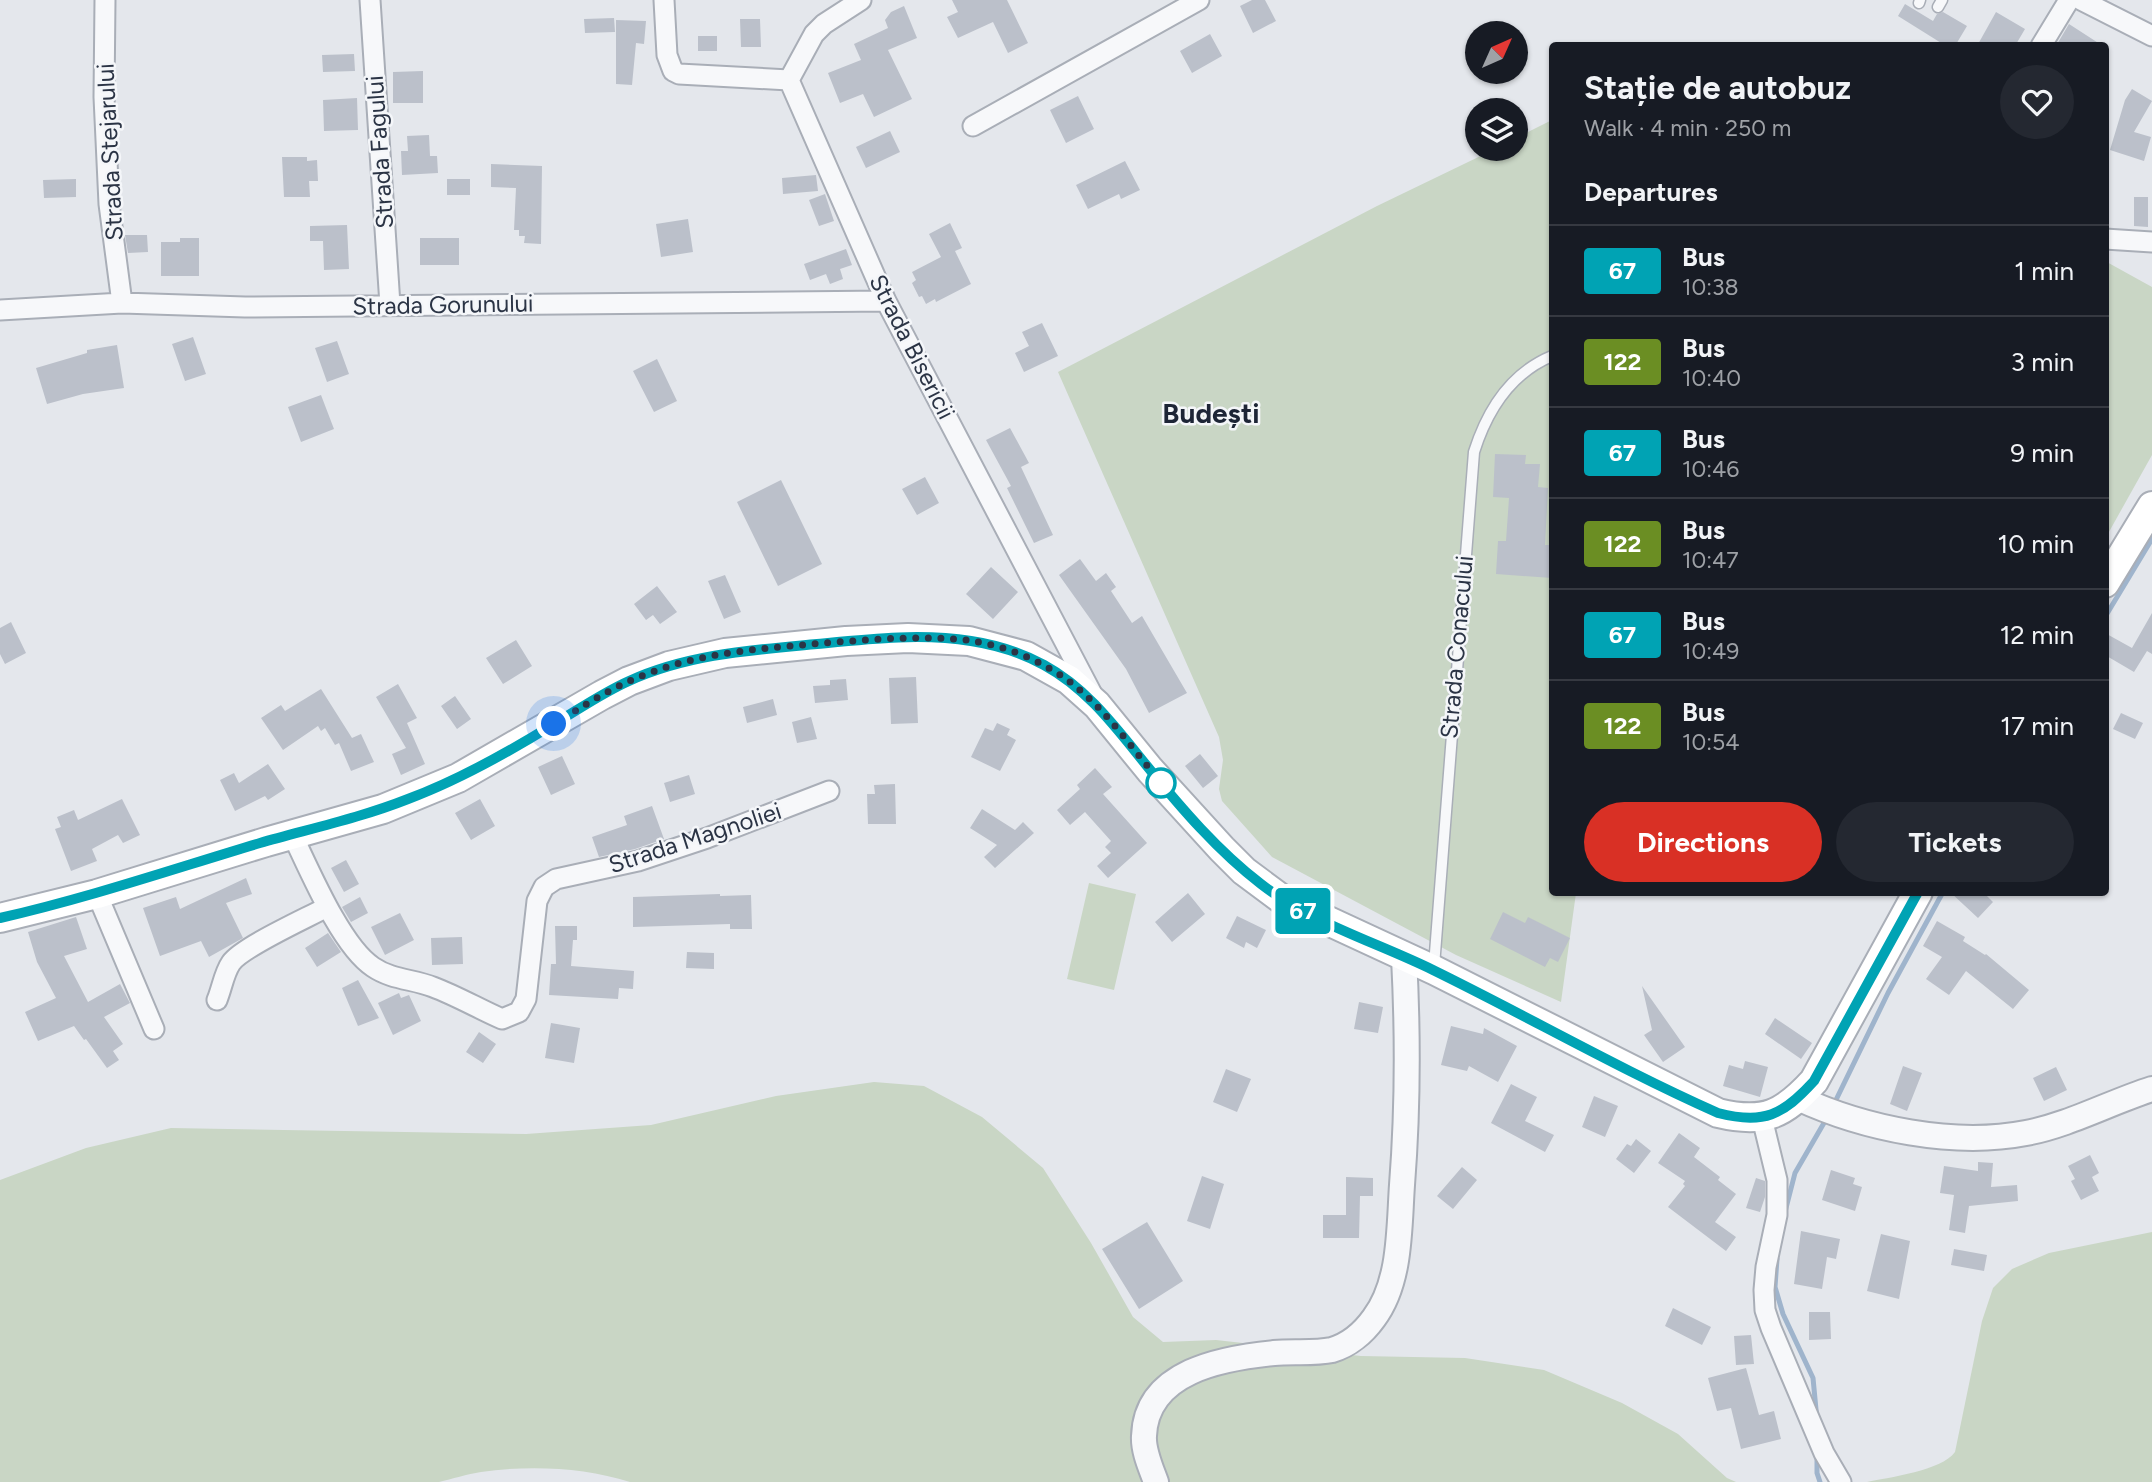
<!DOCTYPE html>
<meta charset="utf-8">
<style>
body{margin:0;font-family:Figtree,sans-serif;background:#242831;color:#f1f3f6;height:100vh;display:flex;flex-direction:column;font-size:26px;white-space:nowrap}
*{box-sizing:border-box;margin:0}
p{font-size:23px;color:#9ea1a6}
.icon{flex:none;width:38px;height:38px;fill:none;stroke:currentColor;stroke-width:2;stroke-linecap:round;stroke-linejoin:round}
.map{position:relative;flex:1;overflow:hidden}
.panel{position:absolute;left:1549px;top:42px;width:560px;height:854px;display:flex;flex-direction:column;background:#171b24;border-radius:7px;box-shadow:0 2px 5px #0004}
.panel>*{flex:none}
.badge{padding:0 14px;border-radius:5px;font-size:24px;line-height:46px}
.needle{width:46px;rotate:45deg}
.fabs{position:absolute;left:1465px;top:21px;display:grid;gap:14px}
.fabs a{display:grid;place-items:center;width:63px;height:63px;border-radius:50%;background:#171b24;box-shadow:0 2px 5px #0004;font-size:35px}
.you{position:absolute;width:35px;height:35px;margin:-18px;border:5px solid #fff;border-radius:50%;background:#1a73e8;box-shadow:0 0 0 10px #1a73e833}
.map>.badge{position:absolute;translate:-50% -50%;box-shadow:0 0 0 4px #fff}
h2{padding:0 35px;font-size:26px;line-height:63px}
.round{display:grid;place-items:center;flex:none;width:74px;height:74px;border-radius:37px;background:#242831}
.overview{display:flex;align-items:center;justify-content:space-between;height:119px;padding:0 35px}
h1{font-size:33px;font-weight:700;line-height:52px}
.button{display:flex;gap:14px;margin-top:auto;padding:14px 35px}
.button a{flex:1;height:80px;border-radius:42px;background:#d93025;color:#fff;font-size:28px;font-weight:700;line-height:80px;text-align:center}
.button a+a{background:#242831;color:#f1f3f6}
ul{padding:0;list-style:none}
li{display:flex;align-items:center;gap:21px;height:91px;padding:0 35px;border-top:2px solid #363941}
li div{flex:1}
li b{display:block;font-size:26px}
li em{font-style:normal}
li .badge{min-width:77px;font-weight:700;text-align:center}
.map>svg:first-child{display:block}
</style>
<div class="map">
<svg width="2152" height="1482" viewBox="0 0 2152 1482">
<rect width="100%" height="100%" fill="#e4e7ec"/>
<!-- green -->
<path fill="#c9d6c5" d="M 1552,120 L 1552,892 L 1576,893 L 1561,1002 L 1456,955 L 1272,857 L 1222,801 L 1219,789 L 1223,760 L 1219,737 L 1058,372 L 1377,206 L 1495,149 L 1516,149 L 1516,138 Z
M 2105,261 L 2152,287 L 2152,455 L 2105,539 Z
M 1089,883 L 1136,894 L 1114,990 L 1067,979 Z
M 874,1082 L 924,1086 L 982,1117 L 1043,1168 L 1091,1243 L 1133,1317 L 1163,1342 L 1216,1340 L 1361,1356 L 1465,1358 L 1544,1370 L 1622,1403 L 1678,1434 L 1727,1478 L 1736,1482 L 630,1482 C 584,1467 528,1465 481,1472 C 467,1474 452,1479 439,1482 L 0,1482 L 0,1180 L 86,1148 L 171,1128 L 526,1134 L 651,1125 L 776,1096 Z
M 2152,1232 L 2152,1482 L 1867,1482 C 1890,1477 1941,1471 1955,1452 L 1982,1321 L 1993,1288 L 2012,1269 L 2049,1253 Z"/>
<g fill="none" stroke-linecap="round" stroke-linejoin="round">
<!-- stream -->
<path stroke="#9fb4cc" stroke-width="5" d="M 2105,617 L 2152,539
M 1834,1104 L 1888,993 L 1943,892
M 1785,1212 L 1795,1173 L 1828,1116
M 1777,1259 L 1775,1287 L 1783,1314 L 1813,1378 L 1817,1420
M 1817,1454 L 1817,1473 L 1820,1482"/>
</g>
<!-- building -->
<path fill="#bbc0ca" d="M 952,0 L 1007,0 L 1028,43 L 1008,53 L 993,22 L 958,38 L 947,17 L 958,12 Z
M 1252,0 L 1265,0 L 1276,21 L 1253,33 L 1240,6 Z
M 1905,4 L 1933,21 L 1937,14 L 1943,12 L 1967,26 L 1955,46 L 1946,46 L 1898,16 Z
M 904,6 L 917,38 L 888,50 L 912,99 L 874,117 L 863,94 L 840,103 L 828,73 L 861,60 L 854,44 L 888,28 L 885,20 L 891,12 Z
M 1996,12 L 2025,29 L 2015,46 L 1977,46 Z
M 614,18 L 615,32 L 585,33 L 584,19 Z
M 740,19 L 760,19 L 761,47 L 741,47 Z
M 616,20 L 646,21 L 644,44 L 636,43 L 632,85 L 616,84 Z
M 2069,24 L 2103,46 L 2056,46 Z
M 1210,34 L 1222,56 L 1192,73 L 1180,51 Z
M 698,36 L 717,36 L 717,51 L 698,51 Z
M 354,54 L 355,71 L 323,72 L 322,55 Z
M 423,71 L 423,103 L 393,103 L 393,72 Z
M 2132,89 L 2152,101 L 2134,132 L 2151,137 L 2144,161 L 2110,150 L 2125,100 Z
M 1078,96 L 1094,129 L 1066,143 L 1050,110 Z
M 357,98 L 358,130 L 324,131 L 323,100 Z
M 890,131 L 900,152 L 866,168 L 856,147 Z
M 429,135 L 430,156 L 437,156 L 438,173 L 402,175 L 401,151 L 408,151 L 407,136 Z
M 282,157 L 307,157 L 307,161 L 317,160 L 318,181 L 309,181 L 310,197 L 284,197 Z
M 1125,161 L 1140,190 L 1121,199 L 1119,194 L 1088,209 L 1076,185 Z
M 491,164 L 542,166 L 541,244 L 524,243 L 525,236 L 519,236 L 519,230 L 514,230 L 516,188 L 491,187 Z
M 816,175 L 818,191 L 783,194 L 782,178 Z
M 76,179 L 76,197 L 44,198 L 43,180 Z
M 447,179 L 470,179 L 470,195 L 447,195 Z
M 825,194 L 834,221 L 819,226 L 809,200 Z
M 2134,197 L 2148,197 L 2148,227 L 2134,226 Z
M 688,219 L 693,252 L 661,257 L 656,224 Z
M 950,223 L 962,248 L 955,251 L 971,284 L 936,302 L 935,299 L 926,304 L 922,296 L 919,297 L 912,283 L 916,280 L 912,272 L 941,257 L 929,234 Z
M 347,225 L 349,269 L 324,270 L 323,241 L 310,241 L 310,226 Z
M 125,235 L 147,235 L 148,252 L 128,253 Z
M 180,238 L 199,238 L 199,276 L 161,276 L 161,242 L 180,242 Z
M 420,238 L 459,238 L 459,265 L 420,265 Z
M 846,249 L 852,265 L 840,269 L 843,279 L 830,284 L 826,274 L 810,280 L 804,264 Z
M 1042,323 L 1058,356 L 1024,372 L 1015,353 L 1029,346 L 1022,332 Z
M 193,337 L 206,374 L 185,381 L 172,344 Z
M 337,341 L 349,374 L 327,382 L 315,348 Z
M 117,345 L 124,388 L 83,394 L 47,404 L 36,368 L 87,353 L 87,350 Z
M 657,359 L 677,401 L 654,412 L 633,371 Z
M 321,395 L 334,429 L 301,442 L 288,407 Z
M 1010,428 L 1029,463 L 1021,467 L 1053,535 L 1034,543 L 1007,488 L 1011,486 L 986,440 Z
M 1495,454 L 1526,455 L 1525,464 L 1540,464 L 1538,487 L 1548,488 L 1545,545 L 1552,545 L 1552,578 L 1496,574 L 1498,541 L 1506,541 L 1509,498 L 1493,497 Z
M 925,477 L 939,503 L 917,515 L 902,489 Z
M 781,480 L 822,564 L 778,586 L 737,502 Z
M 1080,559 L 1096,581 L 1106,573 L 1116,587 L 1111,591 L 1132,623 L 1142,616 L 1187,693 L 1149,713 L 1126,669 L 1059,575 Z
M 991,567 L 1018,592 L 993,619 L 966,594 Z
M 725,575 L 741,612 L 724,619 L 708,581 Z
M 657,586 L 677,612 L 660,624 L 653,615 L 646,620 L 634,604 Z
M 2152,613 L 2152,654 L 2147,651 L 2134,672 L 2105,655 L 2105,633 L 2132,648 Z
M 11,622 L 26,653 L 5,664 L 0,654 L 0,628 Z
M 516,640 L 532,666 L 503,684 L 486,658 Z
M 916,677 L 918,723 L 891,724 L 889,678 Z
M 846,679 L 848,700 L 815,703 L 813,686 L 830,685 L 830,680 Z
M 398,684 L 417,718 L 407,723 L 425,764 L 401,775 L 392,754 L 406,748 L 376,697 Z
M 321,689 L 352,738 L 361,734 L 374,762 L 351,771 L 339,743 L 335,745 L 325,728 L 321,731 L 318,726 L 283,750 L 261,718 L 281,705 L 285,711 Z
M 455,696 L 471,719 L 457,729 L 441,706 Z
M 773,699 L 777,715 L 747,723 L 743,707 Z
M 2121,713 L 2143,723 L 2135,739 L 2113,729 Z
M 811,717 L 817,739 L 797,743 L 792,722 Z
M 997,723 L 1010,729 L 1007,735 L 1016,740 L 1000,771 L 971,757 L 985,728 L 993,731 Z
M 1200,754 L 1218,776 L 1203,788 L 1185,766 Z
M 562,756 L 575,784 L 551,795 L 538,767 Z
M 268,764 L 285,789 L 268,800 L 265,796 L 235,811 L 220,780 L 234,773 L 239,783 Z
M 1095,768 L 1112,787 L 1103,794 L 1147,843 L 1108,878 L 1097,866 L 1111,853 L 1105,847 L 1111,841 L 1085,812 L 1070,825 L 1057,810 L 1080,789 L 1077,785 Z
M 689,775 L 695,794 L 670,802 L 664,783 Z
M 895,784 L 896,824 L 868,824 L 867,794 L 875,794 L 874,785 Z
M 122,799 L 140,835 L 123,843 L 118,835 L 92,849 L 97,861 L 71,871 L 55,829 L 61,827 L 57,817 L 74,810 L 78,820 Z
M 480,799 L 495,826 L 471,840 L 455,813 Z
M 652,806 L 664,839 L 635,849 L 599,857 L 592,837 L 627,825 L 624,816 Z
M 982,809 L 1015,830 L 1023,822 L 1034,833 L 995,868 L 984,857 L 997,845 L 970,828 Z
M 346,860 L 359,884 L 344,892 L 331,868 Z
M 246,878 L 252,894 L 226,903 L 243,938 L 209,957 L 201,941 L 160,956 L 143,908 L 176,897 L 180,909 Z
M 1950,892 L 1983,892 L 1993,902 L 1978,918 Z
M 1188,893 L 1205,914 L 1172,942 L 1155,922 Z
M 720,894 L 720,896 L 751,895 L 752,929 L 730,929 L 730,924 L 633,927 L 633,897 Z
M 360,897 L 368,913 L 351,922 L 342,907 Z
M 1503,912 L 1525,923 L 1528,917 L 1570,938 L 1558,962 L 1550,958 L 1545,967 L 1490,939 Z
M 400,913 L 414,940 L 385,955 L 371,927 Z
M 1237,916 L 1266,930 L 1257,948 L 1246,942 L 1244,948 L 1226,938 Z
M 76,917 L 87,949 L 64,956 L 88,1002 L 120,984 L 130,1003 L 104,1017 L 123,1044 L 113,1051 L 119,1060 L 107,1068 L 86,1039 L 84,1040 L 74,1026 L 38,1041 L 25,1012 L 56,998 L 37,962 L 28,932 Z
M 1937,921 L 1965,937 L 1963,941 L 1985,955 L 1986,954 L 2029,990 L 2013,1009 L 1966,971 L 1949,995 L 1926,979 L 1942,957 L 1923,946 Z
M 555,926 L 577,926 L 577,940 L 573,940 L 571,966 L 634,971 L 633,989 L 619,988 L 618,999 L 549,995 L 551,964 L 556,964 Z
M 328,933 L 341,952 L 317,967 L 305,948 Z
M 462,937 L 463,964 L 432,965 L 431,938 Z
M 687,952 L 714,953 L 714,969 L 686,968 Z
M 358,980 L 379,1018 L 358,1026 L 342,988 Z
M 1642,986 L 1685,1047 L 1663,1062 L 1644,1035 L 1652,1030 Z
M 399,993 L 401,998 L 409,995 L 421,1021 L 393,1035 L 378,1003 Z
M 1359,1002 L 1383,1007 L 1378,1033 L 1354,1029 Z
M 1775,1018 L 1812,1043 L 1801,1059 L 1765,1034 Z
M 551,1023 L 580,1028 L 574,1063 L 545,1058 Z
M 1451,1026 L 1483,1034 L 1484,1028 L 1517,1046 L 1498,1082 L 1469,1066 L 1467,1071 L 1441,1065 Z
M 479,1032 L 496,1044 L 483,1063 L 466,1052 Z
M 1745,1061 L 1768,1067 L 1760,1097 L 1723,1086 L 1729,1065 L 1743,1069 Z
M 1903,1066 L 1922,1073 L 1907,1111 L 1890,1104 Z
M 2056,1067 L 2067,1090 L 2044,1101 L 2033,1078 Z
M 1226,1069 L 1251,1079 L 1237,1112 L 1213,1102 Z
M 1511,1084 L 1537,1097 L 1525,1121 L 1554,1135 L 1545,1152 L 1491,1123 Z
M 1594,1096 L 1618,1106 L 1605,1137 L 1582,1127 Z
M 1679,1133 L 1700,1148 L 1694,1157 L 1720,1177 L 1718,1180 L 1736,1194 L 1715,1222 L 1736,1237 L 1726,1251 L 1668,1207 L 1685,1186 L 1683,1184 L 1685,1181 L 1658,1163 Z
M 1636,1139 L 1651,1151 L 1634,1173 L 1616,1159 L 1627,1144 L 1631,1146 Z
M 2090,1155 L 2099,1173 L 2092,1177 L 2099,1191 L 2081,1200 L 2071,1181 L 2075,1179 L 2068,1166 Z
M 1978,1162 L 1993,1163 L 1991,1187 L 2017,1185 L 2018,1201 L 1969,1206 L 1965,1233 L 1949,1230 L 1954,1195 L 1940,1193 L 1944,1166 L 1978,1171 Z
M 1462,1167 L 1477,1180 L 1453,1209 L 1437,1196 Z
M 1831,1170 L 1855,1178 L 1853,1184 L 1862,1187 L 1855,1211 L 1822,1200 Z
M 1202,1176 L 1224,1184 L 1210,1229 L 1187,1221 Z
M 1346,1177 L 1373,1178 L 1373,1196 L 1360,1196 L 1359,1238 L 1323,1238 L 1323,1215 L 1346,1215 Z
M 1756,1178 L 1765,1181 L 1765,1197 L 1760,1212 L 1746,1208 Z
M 1147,1222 L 1183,1281 L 1139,1309 L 1102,1249 Z
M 1801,1231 L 1840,1239 L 1836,1259 L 1827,1257 L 1822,1289 L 1794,1284 Z
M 1881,1234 L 1910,1241 L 1899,1299 L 1867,1291 Z
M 1954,1249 L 1987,1255 L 1984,1271 L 1951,1265 Z
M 1673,1308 L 1711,1327 L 1702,1345 L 1665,1326 Z
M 1809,1312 L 1830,1312 L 1831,1339 L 1809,1340 Z
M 1751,1335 L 1754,1364 L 1736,1365 L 1734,1336 Z
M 1746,1368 L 1759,1415 L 1774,1411 L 1781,1439 L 1741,1449 L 1731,1408 L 1717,1411 L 1708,1378 Z"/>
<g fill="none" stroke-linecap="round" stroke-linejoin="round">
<defs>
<path id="service" d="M 1919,3 L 1920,0
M 1938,7 L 1942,0
M 1434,966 L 1474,452 C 1487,411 1511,373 1552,356"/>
<path id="minor" d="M 105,0 L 104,97 L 109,204 L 122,303
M 370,0 L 390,305
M 664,0 L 667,55 L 673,71 L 679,74 L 789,80
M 861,0 L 824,24 L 814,34 L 789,80 L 886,301 L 1091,692
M 2081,0 L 2152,36
M 2041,46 L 2069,0
M 973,126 L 1199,0
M 2105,239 L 2152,242
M 0,310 L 122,303 L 245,307 L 886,301
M 292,834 C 309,869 341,946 373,967 C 392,980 413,979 433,987 C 457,996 479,1009 502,1019 L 519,1012 L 526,999 L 537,901 L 544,887 L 556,879 L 638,861 L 707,838 L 829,791
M 97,894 L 154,1029
M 217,1000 C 222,988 224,973 231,963 C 242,947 307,918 327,907
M 1762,1118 L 1777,1180 L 1777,1215 L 1766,1267 L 1764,1290 L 1765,1310 L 1771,1328 L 1824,1453 L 1841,1482"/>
<path id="tertiary" d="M 1798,1098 C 1865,1129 1954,1147 2026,1133 C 2069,1125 2111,1102 2152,1089
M 1156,1482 C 1151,1468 1143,1451 1144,1436 C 1146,1371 1223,1358 1274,1353 C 1293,1351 1313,1354 1332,1350 C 1349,1345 1364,1332 1374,1318 C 1401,1282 1399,1228 1402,1185 C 1408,1108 1408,1033 1404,957"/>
<path id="secondary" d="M 2105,583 L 2152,506
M 0,918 L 97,894 L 266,842 L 383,809 L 458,778 L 602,695 L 629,681 L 669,666 L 725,653 L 846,641 L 908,638 L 969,641 L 1026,656 L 1069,680 L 1097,705 L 1150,770 L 1222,849 L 1244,871 L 1283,900 L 1434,970 L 1718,1113 C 1764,1124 1783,1115 1814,1081 L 1918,892"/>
</defs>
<!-- service casing -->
<use href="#service" stroke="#a9aeb7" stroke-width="13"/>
<!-- minor casing -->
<use href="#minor" stroke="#a9aeb7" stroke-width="23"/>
<!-- tertiary casing -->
<use href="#tertiary" stroke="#a9aeb7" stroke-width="28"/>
<!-- secondary casing -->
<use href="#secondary" stroke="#a9aeb7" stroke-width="32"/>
<!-- service -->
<use href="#service" stroke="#f7f8fa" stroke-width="10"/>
<!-- minor -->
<use href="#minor" stroke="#f7f8fa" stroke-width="19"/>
<!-- tertiary -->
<use href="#tertiary" stroke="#f7f8fa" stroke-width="24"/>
<!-- secondary -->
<use href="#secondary" stroke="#fff" stroke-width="28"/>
</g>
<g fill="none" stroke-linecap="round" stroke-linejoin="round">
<defs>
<path id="line" d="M 0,918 C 88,898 173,869 260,843 C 309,829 360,818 408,799 C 459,780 507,753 554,724 C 578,710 602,693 629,681 C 688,654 753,650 817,644 C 868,639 921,633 971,641 C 997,645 1022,653 1044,665 C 1088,689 1116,728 1147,766 C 1181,808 1218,851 1261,884 C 1311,923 1376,942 1433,970 C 1529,1017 1621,1070 1718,1113 C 1764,1125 1783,1115 1814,1081 L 1918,892"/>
</defs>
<!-- line casing -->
<use href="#line" stroke="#fff" stroke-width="16"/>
<!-- line -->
<use href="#line" stroke="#00a3b4" stroke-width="10"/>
<!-- walk -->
<path stroke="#2b3445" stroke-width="7" stroke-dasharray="0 12.6" d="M 554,724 C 584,706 613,686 647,674 C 700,653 757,649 813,644 C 864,640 916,635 967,640 C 994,644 1023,653 1047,667 C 1098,695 1128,745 1165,787 L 1161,783"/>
</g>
<!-- markers -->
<circle fill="#fff" stroke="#00a3b4" stroke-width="3.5" cx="1161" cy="783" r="14"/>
<g text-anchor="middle" stroke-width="5" stroke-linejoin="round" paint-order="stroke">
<!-- street labels -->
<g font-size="24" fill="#2b3445" stroke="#f4f6f9">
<text transform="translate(110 152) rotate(-93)" y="8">Strada Stejarului</text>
<text transform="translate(380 152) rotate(-94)" y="8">Strada Fagului</text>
<text transform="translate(443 305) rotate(-1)" y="8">Strada Gorunului</text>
<text transform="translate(912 347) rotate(63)" y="8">Strada Bisericii</text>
<text transform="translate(1457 647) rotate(-85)" y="8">Strada Conacului</text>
<text transform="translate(695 838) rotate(-18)" y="8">Strada Magnoliei</text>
</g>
<!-- quarter labels -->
<g font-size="28" font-weight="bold" fill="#1d2536" stroke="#f4f6f9">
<text x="1211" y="423">Budești</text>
</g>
</g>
</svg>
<div class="fabs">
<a><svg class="needle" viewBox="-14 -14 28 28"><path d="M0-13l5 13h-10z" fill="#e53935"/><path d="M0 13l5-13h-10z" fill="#9ea1a6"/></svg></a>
<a><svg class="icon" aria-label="layers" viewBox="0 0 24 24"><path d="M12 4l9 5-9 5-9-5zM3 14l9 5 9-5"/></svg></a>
</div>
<div class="you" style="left:554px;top:724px"></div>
<b class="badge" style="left:1303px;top:911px;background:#00a3b4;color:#fff">67</b>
<section class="panel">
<div class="overview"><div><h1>Stație de autobuz</h1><p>Walk · 4 min · 250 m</p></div><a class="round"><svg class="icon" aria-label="heart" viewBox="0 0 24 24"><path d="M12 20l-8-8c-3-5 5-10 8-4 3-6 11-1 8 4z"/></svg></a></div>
<h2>Departures</h2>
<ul>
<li><span class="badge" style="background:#00a3b4;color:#fff">67</span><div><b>Bus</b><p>10:38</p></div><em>1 min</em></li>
<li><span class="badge" style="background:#6b8e23;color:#fff">122</span><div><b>Bus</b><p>10:40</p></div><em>3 min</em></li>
<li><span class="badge" style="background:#00a3b4;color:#fff">67</span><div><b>Bus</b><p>10:46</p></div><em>9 min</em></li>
<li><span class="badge" style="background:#6b8e23;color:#fff">122</span><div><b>Bus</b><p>10:47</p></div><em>10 min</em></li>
<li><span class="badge" style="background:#00a3b4;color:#fff">67</span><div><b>Bus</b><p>10:49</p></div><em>12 min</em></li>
<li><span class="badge" style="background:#6b8e23;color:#fff">122</span><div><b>Bus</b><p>10:54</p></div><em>17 min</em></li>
</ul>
<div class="button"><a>Directions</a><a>Tickets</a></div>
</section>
</div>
